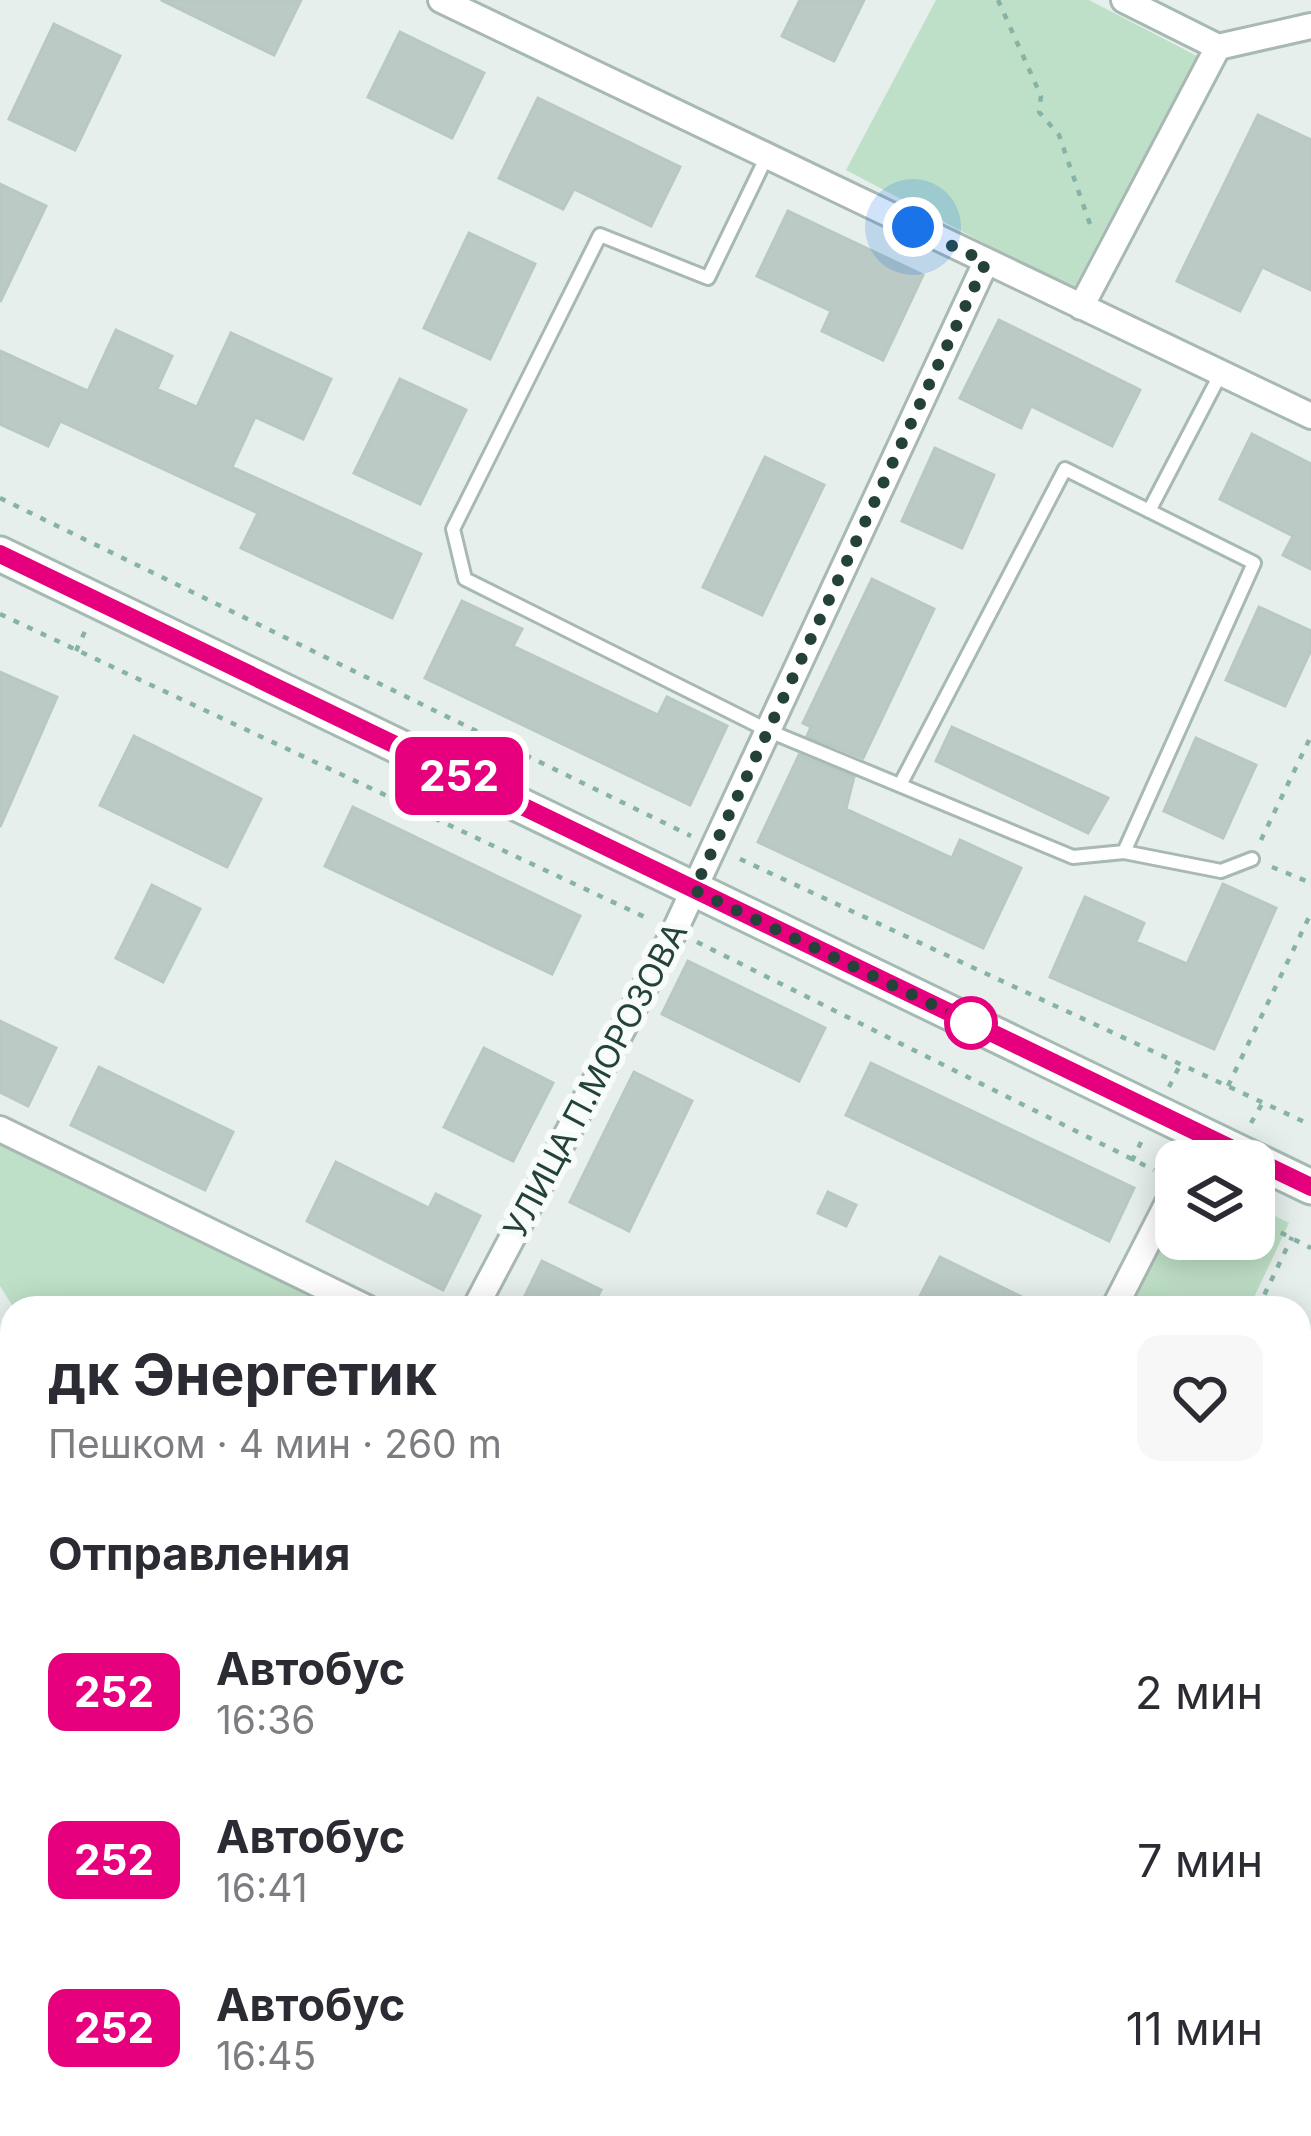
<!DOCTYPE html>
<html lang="ru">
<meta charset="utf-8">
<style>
body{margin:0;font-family:Inter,sans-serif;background:#f7f7f7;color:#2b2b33;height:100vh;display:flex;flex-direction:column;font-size:45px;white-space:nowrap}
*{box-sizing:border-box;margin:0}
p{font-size:39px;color:#7c7c81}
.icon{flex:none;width:66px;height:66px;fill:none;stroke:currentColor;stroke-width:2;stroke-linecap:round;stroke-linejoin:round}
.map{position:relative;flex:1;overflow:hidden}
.details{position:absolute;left:0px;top:1296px;width:1311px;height:840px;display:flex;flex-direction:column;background:#fff;border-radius:36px 36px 0 0;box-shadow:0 6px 30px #0003}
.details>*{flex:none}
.badge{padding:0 24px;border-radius:18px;font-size:42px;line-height:78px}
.controls{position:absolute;left:1155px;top:1140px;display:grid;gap:24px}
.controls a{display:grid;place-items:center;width:120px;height:120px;border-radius:24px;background:#fff;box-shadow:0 6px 30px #0003;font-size:60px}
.you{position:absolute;width:60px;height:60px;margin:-30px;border:9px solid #fff;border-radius:50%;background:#1a73e8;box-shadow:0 0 0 18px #1a73e833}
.map>.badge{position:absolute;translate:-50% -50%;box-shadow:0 0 0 6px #fff}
h2{padding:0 48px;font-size:45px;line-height:108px}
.round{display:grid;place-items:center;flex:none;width:126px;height:126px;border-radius:24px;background:#f7f7f7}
.head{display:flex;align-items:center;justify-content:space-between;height:204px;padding:0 48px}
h1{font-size:57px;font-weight:700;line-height:90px}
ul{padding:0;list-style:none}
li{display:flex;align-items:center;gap:36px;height:168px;padding:0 48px}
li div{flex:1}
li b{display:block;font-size:45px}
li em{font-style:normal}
li .badge{min-width:132px;font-weight:700;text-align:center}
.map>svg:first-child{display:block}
</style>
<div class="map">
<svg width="1311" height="2136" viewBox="0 0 1311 2136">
<rect width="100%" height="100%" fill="#e6efeb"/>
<!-- green -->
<path fill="#bfe0c8" d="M 936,0 L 1089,0 L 1197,56 L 1073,290 L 846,170 Z
M 0,1138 L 342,1308 L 14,1308 L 0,1286 Z
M 1176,1183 L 1176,1239 L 1254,1239 L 1254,1206 L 1289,1223 L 1249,1308 L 1115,1308 Z
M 1311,1474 L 1311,1746 L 1299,1772 L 1299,1500 Z"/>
<!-- building -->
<path fill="#bbcac4" stroke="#b8c9c2" stroke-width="3" d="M 161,0 L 301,0 L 274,55 Z
M 800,0 L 864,0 L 834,61 L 782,36 Z
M 54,24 L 120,56 L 75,150 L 9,119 Z
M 400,32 L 484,73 L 452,138 L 368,97 Z
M 538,98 L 680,167 L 651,226 L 574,189 L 563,209 L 499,178 Z
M 1258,115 L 1311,140 L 1311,290 L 1262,267 L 1240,311 L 1177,281 Z
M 0,184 L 46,206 L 0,302 Z
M 788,211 L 923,275 L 883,360 L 822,331 L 831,311 L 757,276 Z
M 469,233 L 535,264 L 490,359 L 424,328 Z
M 999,320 L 1140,390 L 1112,446 L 1031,406 L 1021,428 L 960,398 Z
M 116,330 L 172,356 L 157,389 L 197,407 L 231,333 L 331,379 L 303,439 L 255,417 L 232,467 L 421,554 L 392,618 L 241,548 L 258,513 L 60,421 L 48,446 L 0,424 L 0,351 L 88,391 Z
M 400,379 L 466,410 L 420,504 L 354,473 Z
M 1252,434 L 1311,464 L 1311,569 L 1283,555 L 1293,536 L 1220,499 Z
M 935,448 L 994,475 L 962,548 L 902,521 Z
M 765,457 L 824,485 L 762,615 L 703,587 Z
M 872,579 L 934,609 L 863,758 L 807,736 L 811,727 L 803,723 Z
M 462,601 L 522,629 L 513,646 L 658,715 L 667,697 L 727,726 L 690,805 L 425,678 Z
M 1259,607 L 1311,631 L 1311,650 L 1285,706 L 1226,680 Z
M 0,672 L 57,697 L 0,827 Z
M 952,727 L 1108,798 L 1088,833 L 936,761 Z
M 134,736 L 261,799 L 227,867 L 100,805 Z
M 1196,738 L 1256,765 L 1223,838 L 1164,811 Z
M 799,755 L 854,777 L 846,809 L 952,858 L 960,840 L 1021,868 L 983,948 L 758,842 Z
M 353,807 L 580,916 L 552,974 L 325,866 Z
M 1223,884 L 1276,908 L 1214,1049 L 1050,977 L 1085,897 L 1144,923 L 1136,942 L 1187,964 Z
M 152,885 L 200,909 L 163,982 L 116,958 Z
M 688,961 L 825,1028 L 799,1081 L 662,1014 Z
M 0,1021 L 56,1048 L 28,1106 L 0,1092 Z
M 484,1048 L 553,1083 L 513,1161 L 444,1127 Z
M 871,1063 L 1134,1188 L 1109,1241 L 846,1115 Z
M 99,1067 L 233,1132 L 205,1190 L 71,1125 Z
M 634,1072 L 692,1101 L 629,1231 L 570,1202 Z
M 336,1162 L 429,1208 L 436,1194 L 480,1216 L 443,1290 L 307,1221 Z
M 828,1192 L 856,1205 L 846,1226 L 818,1213 Z
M 940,1257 L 1044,1308 L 914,1308 Z
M 542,1261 L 601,1290 L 592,1308 L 519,1308 Z"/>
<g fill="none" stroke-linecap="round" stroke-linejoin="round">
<defs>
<path id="service" d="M 767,156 L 708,278 L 600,235 L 453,529 L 465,579 L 769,731 L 1073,857 L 1124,852 L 1254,563 L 1065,469 L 900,785
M 1149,511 L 1221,373
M 1124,852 L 1221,871 L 1252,859
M 0,1749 L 12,1752"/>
<path id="minor" d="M 441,0 L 1311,416
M 1124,0 L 1218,47
M 1081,307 L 1218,47 L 1311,26
M 0,1129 L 367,1308
M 1189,1161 L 1202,1135
M 475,1308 L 675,930 L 986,262
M 1114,1308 L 1176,1187
M 0,1717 L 12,1710
M 1299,1816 L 1311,1793
M 1284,2124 L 1308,2136
M 696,2136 L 729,2124"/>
<path id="secondary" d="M 0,554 L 1311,1187"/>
<path id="primary" d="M 0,1964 L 12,1986
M 87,2124 L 93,2136"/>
</defs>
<!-- service casing -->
<use href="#service" stroke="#a8b8b2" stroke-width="18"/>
<!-- minor casing -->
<use href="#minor" stroke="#a8b8b2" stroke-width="30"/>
<!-- secondary casing -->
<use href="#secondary" stroke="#a4bbb3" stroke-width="39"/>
<!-- primary casing -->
<use href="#primary" stroke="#c2cac8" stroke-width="42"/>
<!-- path -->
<path stroke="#86b3a5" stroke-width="4.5" stroke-dasharray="6 9" stroke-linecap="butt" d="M 998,0 L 1041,96 L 1039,112 L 1059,135 L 1092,230
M 0,498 L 691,836
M 0,614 L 649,919
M 76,651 L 86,629
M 1261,840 L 1311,736
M 740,859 L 1311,1125
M 1272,867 L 1311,883
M 697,942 L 1154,1170
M 1228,1086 L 1311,913
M 1169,1087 L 1180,1065
M 1251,1123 L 1263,1102
M 1132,1161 L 1142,1140
M 1254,1219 L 1311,1248
M 1258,1308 L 1292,1237
M 1299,1477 L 1311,1452"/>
<!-- service -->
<use href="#service" stroke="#fff" stroke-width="12"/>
<!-- minor -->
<use href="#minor" stroke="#fff" stroke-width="24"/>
<!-- secondary -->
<use href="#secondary" stroke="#fff" stroke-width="33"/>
<!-- primary -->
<use href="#primary" stroke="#6aa596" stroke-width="36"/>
</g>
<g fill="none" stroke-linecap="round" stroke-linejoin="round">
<defs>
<path id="line" d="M 0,554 L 1311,1187"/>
</defs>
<!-- line casing -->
<use href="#line" stroke="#fff" stroke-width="27"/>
<!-- line -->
<use href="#line" stroke="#e6007e" stroke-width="18"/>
<!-- walk -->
<path stroke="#24423a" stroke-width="12" stroke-dasharray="0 21.6" d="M 913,227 L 986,262 L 694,890 L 971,1023"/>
</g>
<!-- markers -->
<circle fill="#fff" stroke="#e6007e" stroke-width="6" cx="971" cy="1023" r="24"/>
<g text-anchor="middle" stroke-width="12" stroke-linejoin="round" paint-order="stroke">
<!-- street labels -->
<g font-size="33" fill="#24423a" stroke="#f7fbf9">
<text transform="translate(595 1080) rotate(-62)" y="12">УЛИЦА П.МОРОЗОВА</text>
</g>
</g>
</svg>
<div class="controls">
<a><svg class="icon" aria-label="layers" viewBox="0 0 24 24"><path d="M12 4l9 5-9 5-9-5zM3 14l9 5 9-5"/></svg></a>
</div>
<div class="you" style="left:913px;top:227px"></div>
<b class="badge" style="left:459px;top:776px;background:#e6007e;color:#fff">252</b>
<section class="details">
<div class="head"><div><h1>дк Энергетик</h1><p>Пешком · 4 мин · 260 m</p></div><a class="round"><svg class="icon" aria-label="heart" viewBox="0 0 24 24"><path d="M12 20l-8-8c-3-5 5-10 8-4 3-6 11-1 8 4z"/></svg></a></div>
<h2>Отправления</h2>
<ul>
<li><span class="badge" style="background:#e6007e;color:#fff">252</span><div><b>Автобус</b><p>16:36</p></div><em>2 мин</em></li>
<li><span class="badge" style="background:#e6007e;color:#fff">252</span><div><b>Автобус</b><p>16:41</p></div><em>7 мин</em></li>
<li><span class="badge" style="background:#e6007e;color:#fff">252</span><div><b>Автобус</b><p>16:45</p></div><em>11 мин</em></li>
</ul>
</section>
</div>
